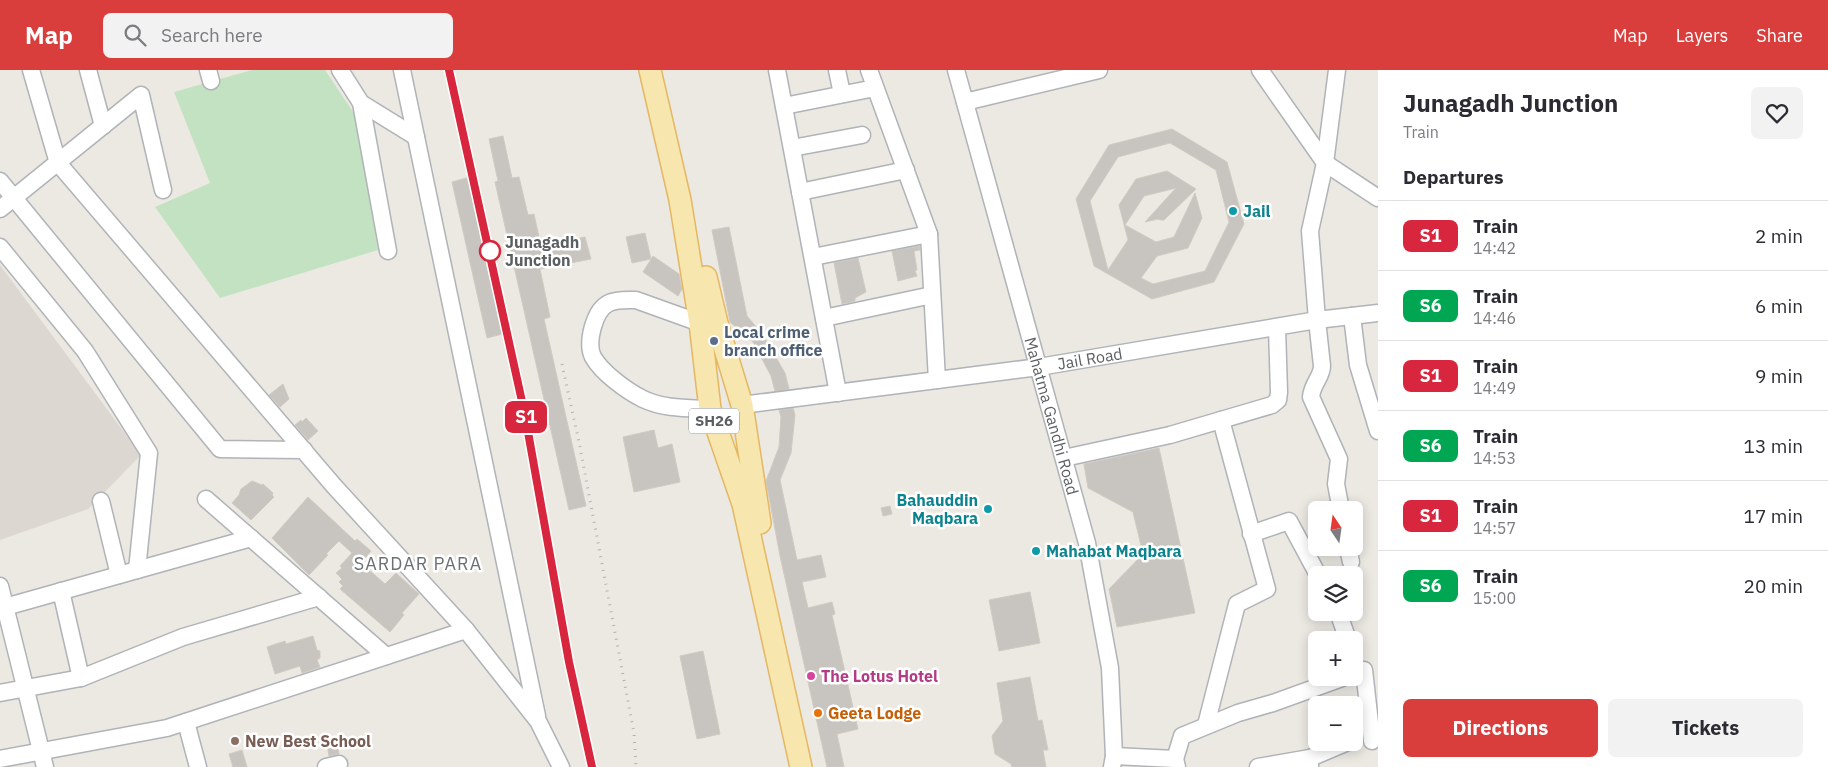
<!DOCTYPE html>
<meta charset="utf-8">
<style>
body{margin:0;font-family:"IBM Plex Sans",sans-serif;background:#f2f2f3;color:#2b2b33;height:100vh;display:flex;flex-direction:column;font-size:19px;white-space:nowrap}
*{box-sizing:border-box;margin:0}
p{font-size:16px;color:#7c7c81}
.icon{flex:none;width:28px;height:28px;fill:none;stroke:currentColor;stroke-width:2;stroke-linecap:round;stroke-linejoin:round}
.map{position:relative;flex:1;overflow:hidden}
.side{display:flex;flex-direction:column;background:#fff;width:450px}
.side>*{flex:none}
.badge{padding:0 10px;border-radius:8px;font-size:18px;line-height:32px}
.needle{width:32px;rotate:347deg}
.tools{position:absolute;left:1308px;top:431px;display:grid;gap:10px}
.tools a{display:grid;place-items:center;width:55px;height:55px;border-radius:8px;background:#fff;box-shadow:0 2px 12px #0003;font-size:25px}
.map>.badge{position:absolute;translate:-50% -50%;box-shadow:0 0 0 2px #fff}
h2{padding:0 25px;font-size:19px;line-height:45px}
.round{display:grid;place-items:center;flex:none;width:52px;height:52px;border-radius:8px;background:#f2f2f3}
.overview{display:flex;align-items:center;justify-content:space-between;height:85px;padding:0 25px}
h1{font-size:24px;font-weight:700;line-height:38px}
.action{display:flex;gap:10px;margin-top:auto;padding:10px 25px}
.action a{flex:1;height:58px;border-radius:8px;background:#d93e3c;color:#fff;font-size:20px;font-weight:700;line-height:58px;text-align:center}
.action a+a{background:#f2f2f3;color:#2b2b33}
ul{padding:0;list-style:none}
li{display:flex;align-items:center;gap:15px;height:70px;padding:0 25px;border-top:1px solid #e1e1e2}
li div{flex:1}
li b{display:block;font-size:19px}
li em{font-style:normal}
li .badge{min-width:55px;font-weight:700;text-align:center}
header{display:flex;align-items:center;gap:30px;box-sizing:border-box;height:70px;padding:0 25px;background:#d93e3c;color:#fff}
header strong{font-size:24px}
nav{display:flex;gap:28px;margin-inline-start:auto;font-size:18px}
.search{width:350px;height:45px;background:#f2f2f3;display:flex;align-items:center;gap:12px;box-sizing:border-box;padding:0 18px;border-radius:8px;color:#7c7c81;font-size:19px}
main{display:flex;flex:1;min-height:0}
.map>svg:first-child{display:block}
</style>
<header>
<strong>Map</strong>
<div class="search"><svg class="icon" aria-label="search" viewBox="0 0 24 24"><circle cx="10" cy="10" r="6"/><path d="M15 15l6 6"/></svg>Search here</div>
<nav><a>Map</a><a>Layers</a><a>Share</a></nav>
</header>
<main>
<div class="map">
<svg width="1378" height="697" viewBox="0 0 1378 697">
<rect width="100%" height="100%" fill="#ece9e3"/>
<!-- education -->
<path fill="#dcd8d1" d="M 0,195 L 141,385 L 88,439 L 0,470 Z"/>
<!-- green -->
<path fill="#c3e2c1" d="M 252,0 L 325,0 L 358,49 L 378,180 L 220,228 L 155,137 L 210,113 L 174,22 Z"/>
<!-- building -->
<path fill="#c8c4bf" stroke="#d0cbc2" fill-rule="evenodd" d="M 1172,59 L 1227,92 L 1244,154 L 1214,212 L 1152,229 L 1094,196 L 1076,129 L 1109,75 ZM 1170,73 L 1216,100 L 1229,152 L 1205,201 L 1153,214 L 1141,208 L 1157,186 L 1188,178 L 1202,148 L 1195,123 L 1174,167 L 1156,172 L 1125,155 L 1144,126 L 1176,118 L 1145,152 L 1158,149 L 1161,150 L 1164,150 L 1196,119 L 1167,101 L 1136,109 L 1119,135 L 1128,170 L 1108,200 L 1090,131 L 1118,87 Z
M 503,66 L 512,108 L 519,107 L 528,145 L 534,144 L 541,176 L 585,167 L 591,189 L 540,199 L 550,247 L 544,249 L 586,436 L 569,440 L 495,112 L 498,111 L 489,69 Z
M 470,107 L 506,263 L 487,268 L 452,112 Z
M 729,157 L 747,246 L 763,265 L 785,303 L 789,319 L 775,321 L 771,306 L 753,272 L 730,252 L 712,160 Z
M 645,163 L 651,189 L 632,193 L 626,167 Z
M 920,176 L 920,180 L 914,181 L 917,200 L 915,201 L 917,206 L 898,211 L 892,181 Z
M 653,186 L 679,204 L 682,219 L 678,226 L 643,202 Z
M 858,188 L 866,222 L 855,228 L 855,231 L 842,234 L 834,193 Z
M 283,314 L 289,329 L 280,337 L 269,325 Z
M 793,338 L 795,345 L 791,383 L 780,410 L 797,490 L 821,485 L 826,507 L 802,512 L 808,538 L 832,532 L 835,544 L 832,545 L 858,659 L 837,664 L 844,697 L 827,697 L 780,486 L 766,411 L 779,377 L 781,347 L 779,340 Z
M 306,348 L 318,361 L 308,370 L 295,355 L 301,350 L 302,352 Z
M 654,360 L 658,378 L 672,374 L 680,412 L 634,422 L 623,367 Z
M 1159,378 L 1195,543 L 1117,557 L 1109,519 L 1143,484 L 1133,442 L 1088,418 L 1084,394 Z
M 252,411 L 262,415 L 263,414 L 273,423 L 272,425 L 274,427 L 251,450 L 232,433 L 239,425 L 241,419 Z
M 308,427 L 355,471 L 357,469 L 371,481 L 361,493 L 385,514 L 396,503 L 419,524 L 402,543 L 404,545 L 390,562 L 340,519 L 343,516 L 339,512 L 342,509 L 336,503 L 342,498 L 340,496 L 352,483 L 339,471 L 326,484 L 328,485 L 309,505 L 272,468 Z
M 890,436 L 892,444 L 883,446 L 881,438 Z
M 1030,522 L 1040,573 L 999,581 L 989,530 Z
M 313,566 L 317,580 L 320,581 L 320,588 L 317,590 L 320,597 L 302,603 L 300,596 L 275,604 L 267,577 L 285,571 L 286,574 Z
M 703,581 L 720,664 L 697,669 L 680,586 Z
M 1030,607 L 1038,651 L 1042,650 L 1048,680 L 1043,680 L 1046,697 L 1012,697 L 1011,694 L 995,684 L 992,666 L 1003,651 L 997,613 Z
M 337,673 L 339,684 L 329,686 L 327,674 Z
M 242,680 L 247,697 L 233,697 L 229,684 Z"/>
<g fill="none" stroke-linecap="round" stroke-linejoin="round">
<defs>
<g id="minor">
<path d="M 31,0 L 58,93 L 334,416 L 466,560 L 538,651 L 561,697"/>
<path d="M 88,0 L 103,56"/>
<path d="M 208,0 L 211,11"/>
<path d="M 340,0 L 361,33 L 416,67"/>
<path d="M 402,0 L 537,646"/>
<path d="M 777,0 L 838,323"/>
<path d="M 837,0 L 842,24"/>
<path d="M 869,0 L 929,164 L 937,310"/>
<path id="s1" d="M 956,0 L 1087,473 L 1110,598 L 1114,686 L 1112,697"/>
<path d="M 1260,0 L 1325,93 L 1378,128"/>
<path d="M 1337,0 L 1325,93 L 1310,161 L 1317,250 L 1322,296 C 1322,307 1312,314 1311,327 L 1339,389 L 1336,414 L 1341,440"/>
<path d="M 965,32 L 1099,0"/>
<path d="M 361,33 L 388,181"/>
<path d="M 784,36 L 875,18"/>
<path d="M 792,78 L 862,65"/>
<path d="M 0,111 L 220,379 L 304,380"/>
<path d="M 800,122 L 906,100"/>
<path d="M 0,139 L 141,25 L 163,120"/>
<path d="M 0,177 L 85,281 L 149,383 L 137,500"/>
<path d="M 813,187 L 929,164"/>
<path d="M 1352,246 L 1358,295 L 1378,361"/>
<path d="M 824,248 L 932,225"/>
<path d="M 700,253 L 636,230 C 628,230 617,229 609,233 C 594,240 586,273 593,287 C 602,303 627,321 643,329 C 664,339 687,338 710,339"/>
<path id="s2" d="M 742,335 L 1039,297 L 1317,250 L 1378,243"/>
<path d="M 1064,388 L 1170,365 L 1272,335 L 1278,330 L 1279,322 L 1277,258"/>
<path d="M 206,429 L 386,586"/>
<path d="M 101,431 L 119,505"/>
<path d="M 1251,464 L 1289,451 L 1318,505"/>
<path d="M 1348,478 L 1351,492"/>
<path d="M 0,516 L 45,697"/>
<path d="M 61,521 L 81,608"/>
<path d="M 5,537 L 251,468"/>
<path d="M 1338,542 L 1348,570"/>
<path d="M 1364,600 L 1372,671"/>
<path d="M 0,623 L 81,608 L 183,567 L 319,527"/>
<path d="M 186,652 L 198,697"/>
<path d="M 1206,655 L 1237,534 L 1267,519 L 1221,350"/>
<path d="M 1114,686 L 1175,689 L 1177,697"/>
<path d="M 1310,688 L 1348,672"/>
<path d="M 0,689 L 167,658 L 466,560"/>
<path d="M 1175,689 L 1182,666 L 1238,643 L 1273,633 L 1342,608"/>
<path d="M 326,697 L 339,694"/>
<path d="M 1258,697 L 1310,688 L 1310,697"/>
</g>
<path id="major" d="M 650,0 L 680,130 L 700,253 L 710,339 L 743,434 L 801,697
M 706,207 L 717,253 L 742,335 L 760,453"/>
</defs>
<!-- minor casing -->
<use href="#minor" stroke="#b0b3b7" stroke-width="19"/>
<!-- major casing -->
<use href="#major" stroke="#e4b764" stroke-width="24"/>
<!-- minor -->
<use href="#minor" stroke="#fff" stroke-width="16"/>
<!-- major -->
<use href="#major" stroke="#f7e6ad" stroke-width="21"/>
<!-- rail -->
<path stroke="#b1b2b2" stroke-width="3" stroke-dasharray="1 6" stroke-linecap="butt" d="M 449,0 L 525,345 L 569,592 L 592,697
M 562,294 L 579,372 L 634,663 L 636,697"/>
</g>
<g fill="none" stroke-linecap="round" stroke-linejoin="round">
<defs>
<path id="line" d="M 449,0 L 525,345 L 569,592 L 592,697"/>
</defs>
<!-- line casing -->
<use href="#line" stroke="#fff" stroke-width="11"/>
<!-- line -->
<use href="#line" stroke="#d7263d" stroke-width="8"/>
</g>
<!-- markers -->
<g fill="#0f9aa8" stroke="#fff" stroke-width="2">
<circle cx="1233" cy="141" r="5"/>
<circle cx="988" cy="439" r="5"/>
<circle cx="1036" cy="481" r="5"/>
</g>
<circle fill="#fff" stroke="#d7263d" stroke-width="2.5" cx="490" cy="181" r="10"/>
<circle fill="#5c6f8a" stroke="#fff" stroke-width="2" cx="714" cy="271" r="5"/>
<circle fill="#d1479c" stroke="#fff" stroke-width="2" cx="811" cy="606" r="5"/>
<circle fill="#e8710a" stroke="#fff" stroke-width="2" cx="818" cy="643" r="5"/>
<circle fill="#8d6e63" stroke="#fff" stroke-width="2" cx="235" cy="671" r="5"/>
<g text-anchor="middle" stroke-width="5" stroke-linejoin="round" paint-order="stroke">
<!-- shield labels -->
<rect fill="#fff" stroke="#8c8f91" stroke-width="1" x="689" y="338.5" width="50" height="25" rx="4"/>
<g font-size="15" font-weight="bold" fill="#5b5f62">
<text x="714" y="356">SH26</text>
</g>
<!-- culture labels -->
<g font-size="16" font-weight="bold" fill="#0d838f" stroke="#fff" text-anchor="start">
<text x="1243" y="147">Jail</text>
<text x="978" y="436" text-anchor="end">Bahauddin<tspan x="978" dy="18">Maqbara</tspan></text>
<text x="1046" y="487">Mahabat Maqbara</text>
</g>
<!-- stop labels -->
<g font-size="16" font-weight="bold" fill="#5b5f62" stroke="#fff" text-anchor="start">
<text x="505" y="178">Junagadh<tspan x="505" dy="18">Junction</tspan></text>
</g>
<!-- service labels -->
<g font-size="16" font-weight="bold" fill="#4e5e75" stroke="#fff" text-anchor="start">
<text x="724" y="268">Local crime<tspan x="724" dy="18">branch office</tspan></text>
</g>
<!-- street labels -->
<g font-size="16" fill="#5b5f62" stroke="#fff">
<text dy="6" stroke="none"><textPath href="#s2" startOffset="351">Jail Road</textPath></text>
<text dy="6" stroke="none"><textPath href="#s1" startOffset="359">Mahatma Gandhi Road</textPath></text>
</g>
<!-- hotel labels -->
<g font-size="16" font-weight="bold" fill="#b23c85" stroke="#fff" text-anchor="start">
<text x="821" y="612">The Lotus Hotel</text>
</g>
<!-- food labels -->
<g font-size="16" font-weight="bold" fill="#c56008" stroke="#fff" text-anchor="start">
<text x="828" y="649">Geeta Lodge</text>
</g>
<!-- education labels -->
<g font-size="16" font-weight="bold" fill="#785e54" stroke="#fff" text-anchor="start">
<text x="245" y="677">New Best School</text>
</g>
<!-- neighbourhood labels -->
<g font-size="18" letter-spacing="1" fill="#6c7174" stroke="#fff">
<text x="418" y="500">SARDAR PARA</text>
</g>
</g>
</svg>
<div class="tools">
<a><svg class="needle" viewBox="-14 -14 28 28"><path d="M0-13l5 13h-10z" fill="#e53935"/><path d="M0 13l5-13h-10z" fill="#7c7c81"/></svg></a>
<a><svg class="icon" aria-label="layers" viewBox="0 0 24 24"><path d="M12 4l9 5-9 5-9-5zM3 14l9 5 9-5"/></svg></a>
<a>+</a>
<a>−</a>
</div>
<b class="badge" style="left:526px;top:347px;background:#d7263d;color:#fff">S1</b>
</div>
<section class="side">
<div class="overview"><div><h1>Junagadh Junction</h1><p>Train</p></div><a class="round"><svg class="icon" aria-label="heart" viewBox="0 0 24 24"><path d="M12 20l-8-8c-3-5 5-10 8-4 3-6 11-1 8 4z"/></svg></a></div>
<h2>Departures</h2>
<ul>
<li><span class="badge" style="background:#d7263d;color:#fff">S1</span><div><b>Train</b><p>14:42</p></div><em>2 min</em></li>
<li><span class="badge" style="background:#00a651;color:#fff">S6</span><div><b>Train</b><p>14:46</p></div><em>6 min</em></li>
<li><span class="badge" style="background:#d7263d;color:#fff">S1</span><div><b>Train</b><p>14:49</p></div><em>9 min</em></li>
<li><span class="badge" style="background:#00a651;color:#fff">S6</span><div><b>Train</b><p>14:53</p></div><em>13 min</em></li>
<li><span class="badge" style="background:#d7263d;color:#fff">S1</span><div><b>Train</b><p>14:57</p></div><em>17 min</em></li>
<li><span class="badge" style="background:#00a651;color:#fff">S6</span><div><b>Train</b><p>15:00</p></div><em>20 min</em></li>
</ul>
<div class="action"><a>Directions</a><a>Tickets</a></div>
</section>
</main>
